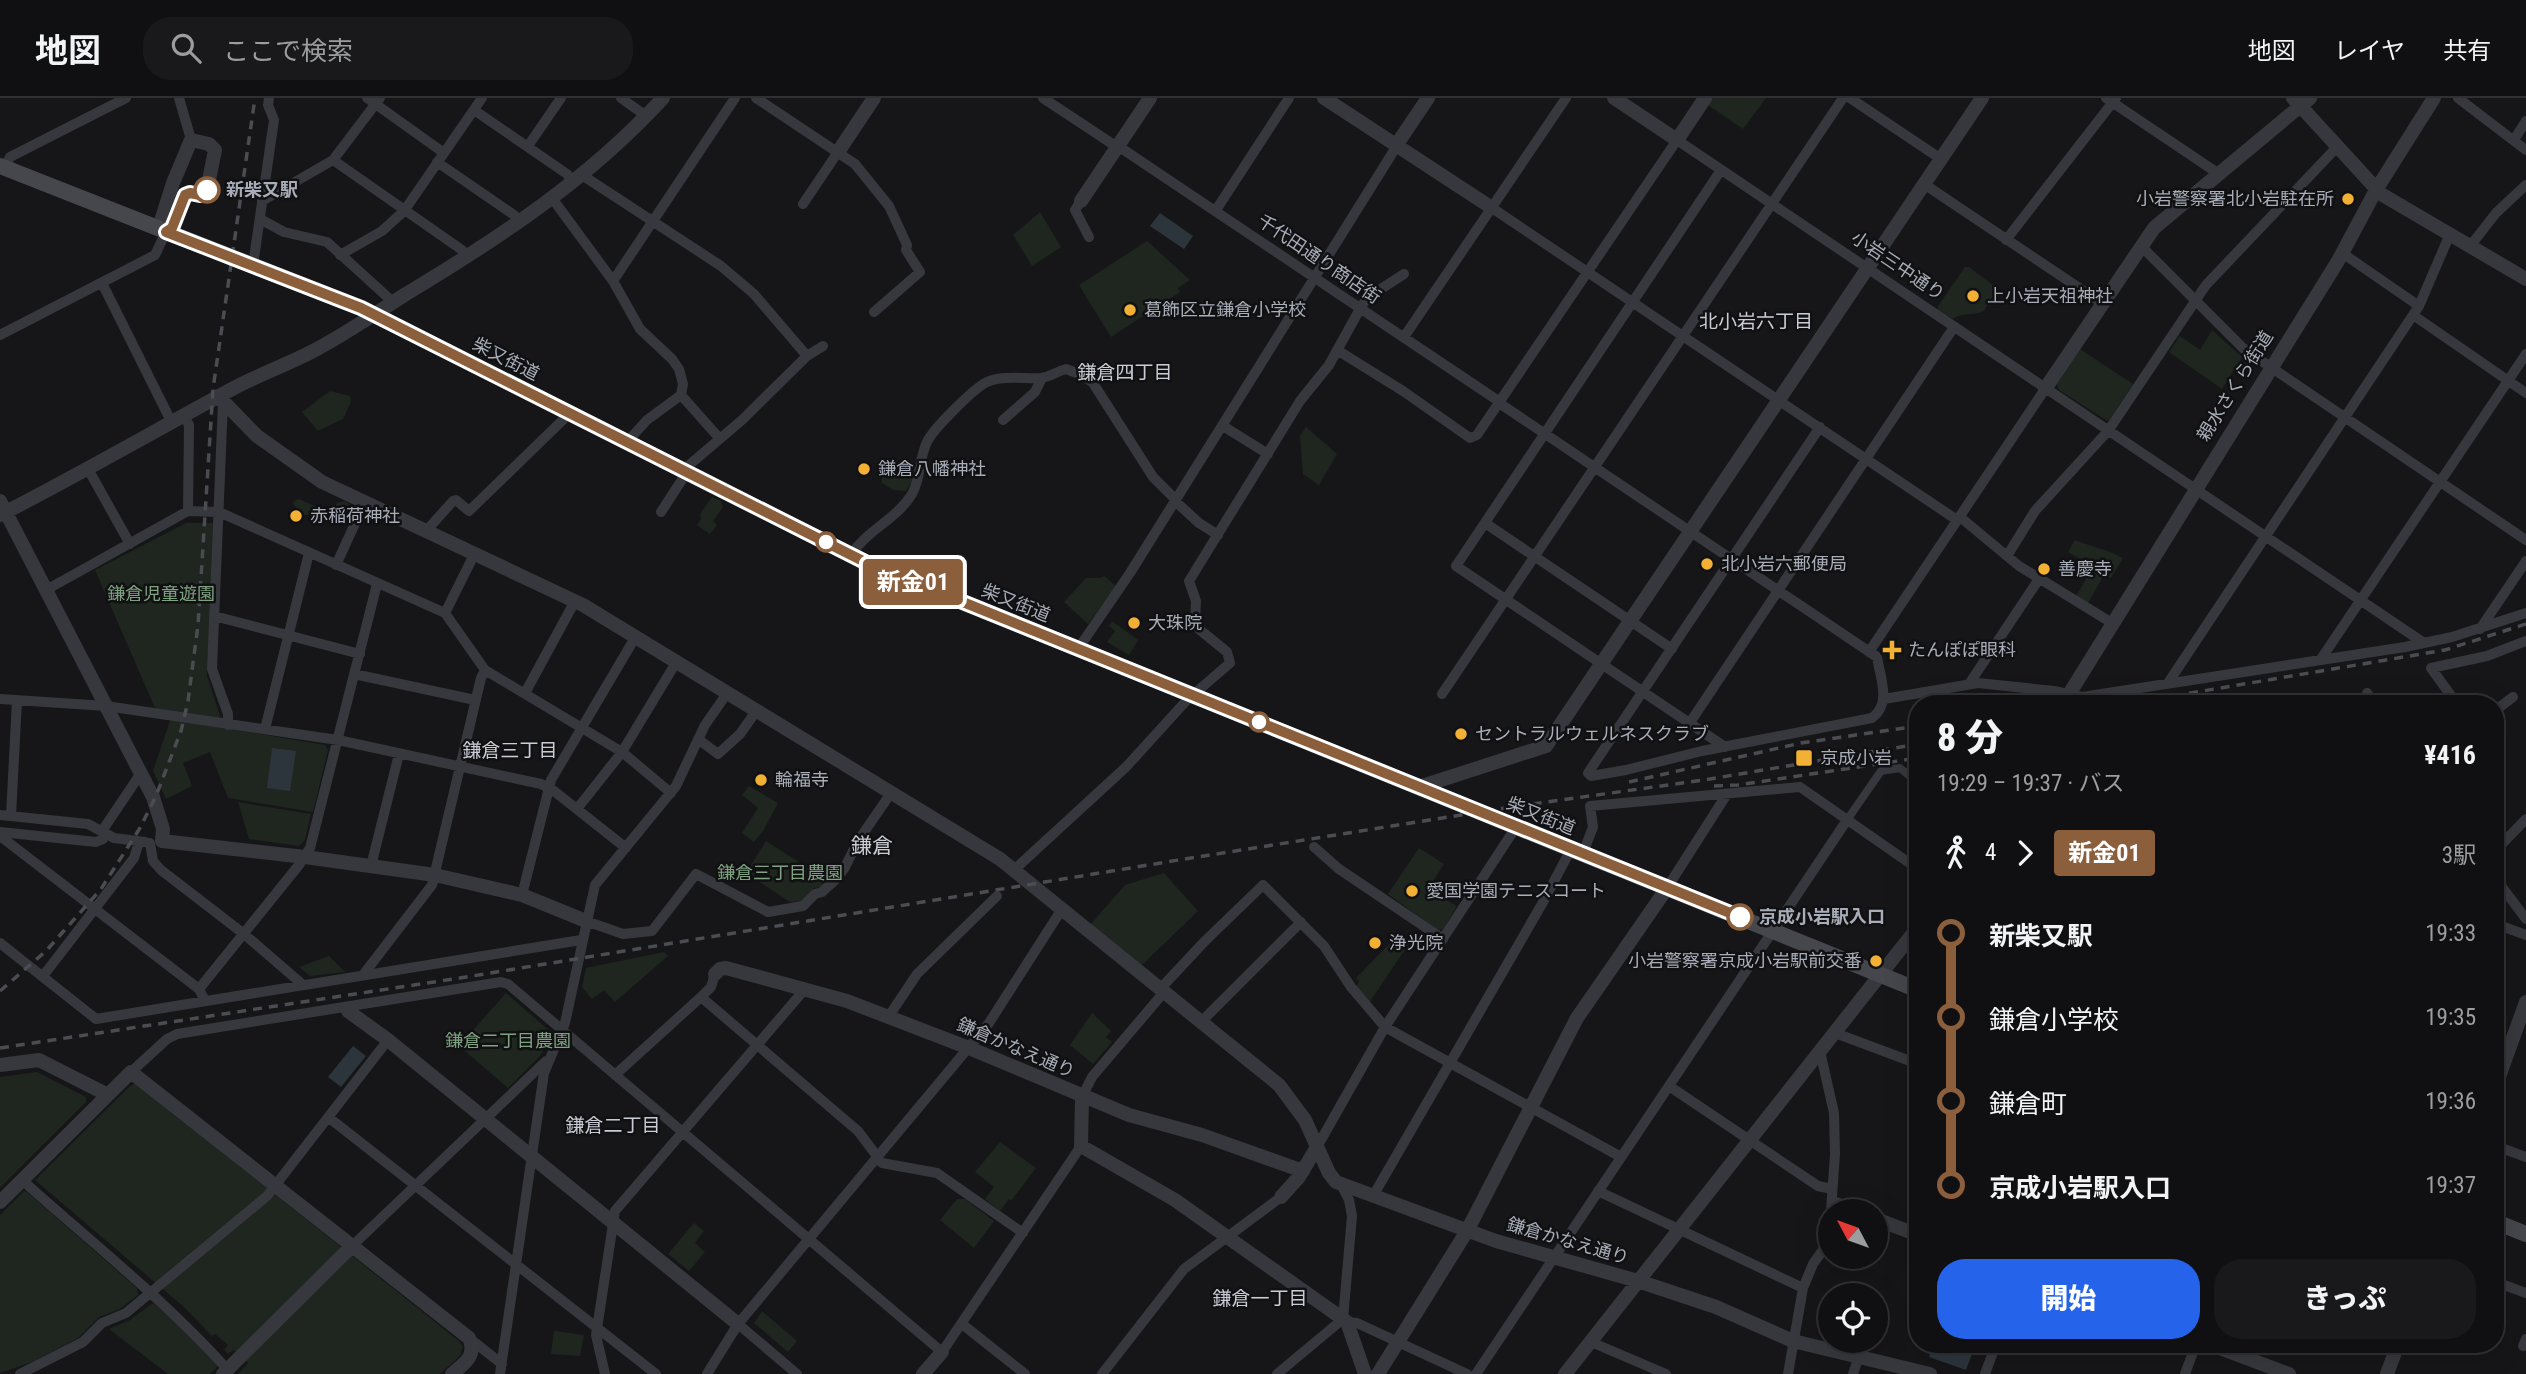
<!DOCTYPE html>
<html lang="ja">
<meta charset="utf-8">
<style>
body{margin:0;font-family:"Roboto Condensed","Noto Sans JP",sans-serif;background:#19191b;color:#f1f3f6;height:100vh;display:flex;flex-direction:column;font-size:26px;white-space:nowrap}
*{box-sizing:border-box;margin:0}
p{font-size:23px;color:#9c9d9f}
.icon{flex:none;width:38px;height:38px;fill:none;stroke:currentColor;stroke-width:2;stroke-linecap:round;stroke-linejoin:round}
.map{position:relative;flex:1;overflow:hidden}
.drawer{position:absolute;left:1909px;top:597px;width:595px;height:658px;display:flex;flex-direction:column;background:#101012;border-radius:28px;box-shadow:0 7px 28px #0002,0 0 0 2px #303032}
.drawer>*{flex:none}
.badge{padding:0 14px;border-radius:5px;font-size:24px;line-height:46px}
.needle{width:46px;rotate:311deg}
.buttons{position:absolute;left:1818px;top:1101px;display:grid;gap:14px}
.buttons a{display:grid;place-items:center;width:70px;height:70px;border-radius:50%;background:#101012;box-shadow:0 7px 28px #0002,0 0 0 2px #303032;font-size:35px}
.map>.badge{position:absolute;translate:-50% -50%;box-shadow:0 0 0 4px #fff}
.legs{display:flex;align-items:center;gap:10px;height:77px;padding:0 28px;font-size:23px}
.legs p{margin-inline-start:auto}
.summary{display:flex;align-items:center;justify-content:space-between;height:119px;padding:0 28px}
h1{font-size:38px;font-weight:800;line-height:52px}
.action{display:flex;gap:14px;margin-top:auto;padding:14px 28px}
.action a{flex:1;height:80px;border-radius:28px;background:#2563eb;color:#fff;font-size:28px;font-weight:800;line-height:80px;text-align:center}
.action a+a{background:#19191b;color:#f1f3f6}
ul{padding:0 28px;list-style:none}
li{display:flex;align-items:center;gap:24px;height:84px;font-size:26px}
li i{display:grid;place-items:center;width:10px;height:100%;margin:0 9px;background:currentColor}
li i::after{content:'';width:18px;height:18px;margin:-9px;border:5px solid;border-radius:50%;background:#101012}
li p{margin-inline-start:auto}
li:first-child i{background:linear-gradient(#0000 50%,currentColor 0)}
li:last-child i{background:linear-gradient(currentColor 50%,#0000 0)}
header{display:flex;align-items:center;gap:42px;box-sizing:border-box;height:98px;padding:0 35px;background:#101012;border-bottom:2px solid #303032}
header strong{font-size:33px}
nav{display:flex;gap:38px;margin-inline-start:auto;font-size:24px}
.search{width:490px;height:63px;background:#19191b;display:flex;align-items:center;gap:18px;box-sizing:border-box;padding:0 24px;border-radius:28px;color:#9c9d9f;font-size:26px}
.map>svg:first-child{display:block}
</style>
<header>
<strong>地図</strong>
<div class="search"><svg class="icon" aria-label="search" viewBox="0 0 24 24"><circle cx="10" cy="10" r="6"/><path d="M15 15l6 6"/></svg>ここで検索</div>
<nav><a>地図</a><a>レイヤ</a><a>共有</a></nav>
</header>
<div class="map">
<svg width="2526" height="1276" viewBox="0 0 2526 1276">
<rect width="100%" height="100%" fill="#161618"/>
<!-- green -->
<path fill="#1e261f" d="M 1712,0 L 1766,0 L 1743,31 L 1708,7 Z
M 1040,114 L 1061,149 L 1032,168 L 1013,137 Z
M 1147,143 L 1190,182 L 1178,190 L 1180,194 L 1111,239 L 1079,187 Z
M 1965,169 L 1969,169 L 1994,188 L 1994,196 L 1984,213 C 1973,218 1962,214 1953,221 L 1938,212 L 1938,208 Z
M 2212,232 L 2242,259 L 2222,291 L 2169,254 L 2180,238 L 2200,252 Z
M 2080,251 L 2133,286 L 2109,322 L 2106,322 L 2059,292 L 2057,286 Z
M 330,293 L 350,298 L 351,304 L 343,321 L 318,333 L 302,314 Z
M 1306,329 L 1337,356 L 1319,387 L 1303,376 L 1300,338 Z
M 891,370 L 900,371 L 904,378 L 909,373 L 912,374 L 912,384 L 906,393 L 893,392 L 882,385 L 882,378 Z
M 712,399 L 721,403 L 723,409 L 713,423 L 717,427 L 710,436 L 697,427 L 701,421 L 700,416 Z
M 299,401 L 326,413 L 333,411 L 337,405 L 344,403 L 352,407 L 353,411 L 346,416 L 347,420 L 342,425 L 336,424 L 335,419 L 323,422 L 318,417 L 302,417 L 293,406 L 294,403 Z
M 186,425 L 213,425 L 207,578 L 224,630 L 325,647 L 328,652 L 313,714 L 228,700 L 210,654 L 183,665 L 192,688 L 166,701 L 153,673 L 173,614 L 155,610 L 95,472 Z
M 2075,442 C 2092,449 2107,451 2123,460 L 2111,480 L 2104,477 L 2088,505 L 2076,498 L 2093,469 L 2068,454 Z
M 1104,478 L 1116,488 L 1088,526 L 1064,504 L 1086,480 L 1100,480 Z
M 1112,523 L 1138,542 L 1129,557 L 1107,544 L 1115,533 L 1109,528 Z
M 749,688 L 778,705 L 763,733 L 754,744 L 742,735 L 758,710 L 742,697 Z
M 238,704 L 311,716 L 305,742 L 299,748 L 249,741 Z
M 766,743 L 827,782 L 820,789 L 814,790 L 801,803 L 790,804 L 746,775 Z
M 1419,750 L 1444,766 L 1428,791 L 1457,808 L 1443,831 L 1438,832 L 1388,796 Z
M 1164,775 L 1198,813 L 1141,868 L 1090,827 L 1125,787 Z
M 1396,839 L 1408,847 L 1369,905 L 1356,889 L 1359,884 L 1356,880 Z
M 664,854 L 668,858 L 615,904 L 604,892 L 592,901 L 582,889 L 586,870 Z
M 329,858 L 345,874 L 310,878 L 299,869 Z
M 506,895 L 552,935 L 540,958 L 508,990 L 459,948 Z
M 1092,915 L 1111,933 L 1106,939 L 1112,944 L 1093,966 L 1070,947 Z
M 37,974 L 86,999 L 86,1004 L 0,1090 L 0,979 Z
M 135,985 L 459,1243 L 463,1248 L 460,1258 L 440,1276 L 238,1276 L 248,1265 L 234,1252 L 228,1256 L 224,1252 L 228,1247 L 215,1236 L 212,1238 L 185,1210 L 35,1082 L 128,990 Z
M 1000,1044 L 1036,1070 L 1011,1103 L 1009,1101 L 1000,1113 L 985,1101 L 994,1089 L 975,1074 Z
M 24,1093 L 27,1094 L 137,1190 L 138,1197 L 120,1211 L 99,1219 L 78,1240 L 32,1264 L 0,1275 L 0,1117 Z
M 957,1101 L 965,1101 L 994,1123 L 974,1150 L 940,1122 Z
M 694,1125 L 704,1133 L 695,1145 L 705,1154 L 689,1173 L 668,1156 Z
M 153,1205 L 185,1233 L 218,1268 L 210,1276 L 168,1276 L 109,1231 L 130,1222 Z
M 762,1213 L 797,1243 L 788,1254 L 754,1225 Z
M 554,1233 L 584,1237 L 580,1258 L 551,1256 Z"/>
<!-- water -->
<path fill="#2c353c" d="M 1160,115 L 1193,138 L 1184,151 L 1150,128 Z
M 272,650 L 296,653 L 290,693 L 267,690 Z
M 353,948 L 366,958 L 341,989 L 328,979 Z
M 1933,1246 L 1952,1246 L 1973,1253 L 1966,1272 L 1929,1259 Z"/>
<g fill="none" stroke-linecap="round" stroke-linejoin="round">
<!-- pedestrian -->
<path stroke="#37383d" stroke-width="8" d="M 1847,722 L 1881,673 L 1900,670 L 1918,685"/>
<!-- minor -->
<path stroke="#37383d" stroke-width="10" d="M 179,0 L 190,38
M 367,0 L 444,55
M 621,0 L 646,18
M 756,0 L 855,66 L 889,108 L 907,147 L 906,152 L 920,174 L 874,214
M 1043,0 L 1117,49
M 1850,0 L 1941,61
M 2106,0 L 2219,76
M 2458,0 L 2526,52
M 474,12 L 567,76 L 573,84
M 2514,42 L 2526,23
M 528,48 L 561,0
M 1118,48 L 1500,304
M 333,62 L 462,152 L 467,159
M 437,64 L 514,117 L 519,124
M 5,70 L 10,59 L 126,0
M 1721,72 L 1456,468 L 1725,649
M 582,77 L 721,168 L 754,196 L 807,258
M 1924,86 L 2103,206
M 552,100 L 613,183 L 640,231 L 672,261 L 679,271 L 683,286 L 681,297 L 720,341
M 262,103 L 333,62 L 380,0
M 1081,103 L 1075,112 L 1089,139
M 803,106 L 838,54
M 1492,110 L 1957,422
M 1216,112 L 1289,0
M 260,121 L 284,134 L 327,144 L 393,204
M 2006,142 L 2116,0
M 2471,147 L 2496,115 L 2526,87
M 2141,148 L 2244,251 L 2526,442
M 2342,155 L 2419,208
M 340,157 L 382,133 L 404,113 L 482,0
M 253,167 L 274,22 L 268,7 L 269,0
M 613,183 L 735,0
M 102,185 L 172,325
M 2413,217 L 2526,295
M 0,237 L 155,157 L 166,134
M 1404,239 L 1566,0
M 1337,252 L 1403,293 L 1470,340 L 1477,337 L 1677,42 L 2424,545
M 223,304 L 212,571 L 228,616 L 228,627
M 1499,305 C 1624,390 1751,474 1877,559 C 1880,579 1892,606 1872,620 L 1702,653 L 1626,672 L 1591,678 L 1588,675 L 1820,329
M 184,318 L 189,327 L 188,413
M 1003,322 L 1035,294 L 1042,280
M 1223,328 L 1268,356
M 627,344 L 647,322 L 681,297
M 88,371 L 130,446
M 685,373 L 688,368 L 742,322 L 807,258 L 823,248
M 1175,403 L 1199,425 L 1218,437
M 661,414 L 687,374
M 1960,419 L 2019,468 L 2112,525
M 1485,425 L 1672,551
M 427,432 L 453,403 L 456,402 L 469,413 L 570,315
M 851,457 C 867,432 897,421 912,396 C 921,381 919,360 927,344 C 933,331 974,290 987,284 C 1002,277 1025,281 1041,280 C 1050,279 1058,273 1066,271 L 1082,277 L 1093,285 L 1153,379 L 1176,402
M 2007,458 L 2035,413 L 2108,333 L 2206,187 L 2338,48
M 336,467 L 365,404
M 46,492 L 188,413 L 219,414 L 445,515 L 485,572 L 622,654 L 671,695
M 445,515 L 475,455
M 214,518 L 360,556
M 2480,531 L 2526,463
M 1078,551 L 1130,475 L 1398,46
M 1869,554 L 2045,291
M 2321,561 L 2526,256
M 354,576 L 475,602
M 2168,585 L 2419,208 L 2450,136
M 1969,586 L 2039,481
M 525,595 L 575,503
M 2367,595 L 2374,606
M 1442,596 L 1843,0
M 0,601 L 106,608 L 338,642 L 541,686 L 554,693 L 626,750
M 1884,601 L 1978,585 L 2054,593 L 2082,599 L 2405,549 L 2452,539 L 2526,515
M 2224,606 L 2238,603 L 2237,606
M 2457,606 L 2431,570 L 2487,558 L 2526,543
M 2496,612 L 2513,599
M 1689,626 L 1954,229
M 265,631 L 309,455
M 698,641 L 718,656 L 740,636 L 757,612
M 577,711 L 622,654 L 677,563
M 0,717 L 88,726 L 114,740 L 145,744
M 11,718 L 17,602
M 102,733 L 141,675
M 0,734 L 96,744 L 103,741 L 106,736
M 0,738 L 199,891
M 150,745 L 153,763 L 161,772 L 244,836 L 302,886
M 1314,749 L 1339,771 L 1443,841
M 2496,752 L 2526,721
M 1583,755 L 1593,729 L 1590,708 L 1800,689 L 1918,771
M 371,768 L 399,656
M 1015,771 L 1126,669 L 1187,602 L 1230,565 L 1227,554 L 1200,532 L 1195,525 L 1196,503 L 1189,483 L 1300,303 L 1329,267 L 1361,209 L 1367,200 L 1404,176
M 2496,781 L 2526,821
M 1667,790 L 1727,696
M 522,797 L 551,682 L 636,538
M 586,823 L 623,836 L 652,833 L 696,776 L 768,814 L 803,808 L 815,796 L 822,794 L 834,783 L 844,771 L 858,743 L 891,695
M 2496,826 L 2526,837
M 0,845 L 96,921 L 581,842
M 363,877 L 432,787 L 481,580 L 485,572
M 43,878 L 134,760 L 139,744
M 1161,890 L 1205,843 L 1263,787 L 1324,848 L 1351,889 L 1385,929 L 1621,1059
M 701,899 L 858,1033 L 882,1065 L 937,1075 L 1023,1135
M 205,903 L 199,891 L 299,767 L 310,750 L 377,486
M 344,909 L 501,884 L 508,886 L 942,1254 L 1081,1048
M 889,918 L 917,876 L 997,798
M 1202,923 L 1301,824
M 1835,935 L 1918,966
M 1820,953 L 1834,1015 L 1835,1056 L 1831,1113
M 131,974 L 167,941 L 177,936 L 344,909 L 348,913
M 615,977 L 701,899 L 711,889 L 715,876
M 1669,988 L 1818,1088 L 1832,1091
M 1082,999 L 1092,979 L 1165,893
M 328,1019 L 656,1276
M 2496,1048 L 2526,1059
M 1317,1049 L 1385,929 L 1516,729
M 22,1082 C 91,1144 165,1202 228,1272
M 1598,1093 L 1803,1190
M 1373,1098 L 1542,806 L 1571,751
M 352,1148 L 546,963
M 2496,1184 L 2526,1195
M 1347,1224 L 1357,1225 L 1467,1276
M 738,1226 L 797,1276
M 962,1226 L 1025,1276
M 469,1240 L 502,1266
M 1591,1244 L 1666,1276
M 2523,1248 L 2526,1241
M 20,1276 L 83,1244 L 102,1225 L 126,1215 L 267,1098 L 388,942
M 500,1276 L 544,975 L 565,925 L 595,787 L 676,688 L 705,627 L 728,594
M 605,1276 L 596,1237 L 615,1113 L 805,891
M 707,1276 L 738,1226 L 989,925 L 1062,811
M 1102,1276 L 1184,1171 L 1281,1099
M 1277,1276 L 1343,1221 L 1352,1118 L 1349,1102 L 1341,1086
M 1476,1276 L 1847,722
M 1788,1276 L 1803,1190 L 1813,1166 L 1830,1142
M 1853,1276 L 1859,1258
M 1985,1276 L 1996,1246
M 2185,1276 L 2196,1246"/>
<!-- tertiary -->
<path stroke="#37383d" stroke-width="14" d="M 1324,0 L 1492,110
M 1614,0 L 1677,42 L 1705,0
M 2293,0 L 2381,96 L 2526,181
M 191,42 L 209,46 L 215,52 L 207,92 L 200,97 L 190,95 L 185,97 L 172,130 L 166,134 L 160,126 L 173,85 Z
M 1397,46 L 1428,0
M 838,54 L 874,0
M 1081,103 L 1150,0
M 2045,291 L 2154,130 L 2310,0
M 218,298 L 257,338 L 322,384 L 583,507 L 1000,761 L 1279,987 L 1305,1022 L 1329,1075 L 1336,1084 L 1496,1143 L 1638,1183 L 1716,1209 L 1793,1243 L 1930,1276
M 0,403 L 153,699 L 163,731 L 162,743 L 305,759 L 435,777 L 522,797 L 586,823
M 0,417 C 79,377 156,332 234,290 C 260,276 289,266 315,252 C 347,235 376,215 406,196 C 499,140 589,81 663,0
M 2063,606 L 2338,163 L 2376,92 L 2434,0
M 1419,689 L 1546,648 L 1982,0
M 715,876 L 720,871 L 726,870 L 847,903 L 969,950 L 1129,1017 L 1202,1037 L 1303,1073
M 348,913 L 388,942 L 738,1226
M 0,967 L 39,962 L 108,997
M 2496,987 L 2526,904
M 1082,999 L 1081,1048 L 1175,1102 L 1343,1221 L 1347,1224 L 1365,1276
M 1281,1099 L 1299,1079 L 1317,1049
M 0,1104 L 131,974 L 469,1240 C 477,1258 465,1265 452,1276
M 1836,1106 L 1854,1113
M 1876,1121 L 1918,1137
M 2209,1246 L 2289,1276
M 223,1276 L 352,1148
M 923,1276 L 942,1254
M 1378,1276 L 1467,1133 L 1577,920 L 1667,790
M 1565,1276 L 1918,829
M 2387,1276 L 2398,1246"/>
<!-- secondary -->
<path stroke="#45474d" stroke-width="16" d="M 0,68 L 361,210 L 869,466 L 1918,892
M 2496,1124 L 2526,1136"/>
<!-- rail -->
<path stroke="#4a4c52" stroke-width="3.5" stroke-dasharray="9 7" stroke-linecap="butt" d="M 2126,606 L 2445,552 L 2526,526
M 1629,684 L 1801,645 L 1918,628
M 1714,688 L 1738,687 L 1918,660
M 0,893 L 46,853 L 101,791 L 140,730 L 156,698 L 181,633 L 188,603 L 198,527 L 213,291 L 255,0
M 0,950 L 460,880 L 1185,761 L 1505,710 L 1710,681 L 1918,646"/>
</g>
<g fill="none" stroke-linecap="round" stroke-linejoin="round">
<defs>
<path id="line-1" d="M 207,92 L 200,97 L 190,95 L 185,97 L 172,130 L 166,134 L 361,210 L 869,466 L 1740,819"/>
</defs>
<!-- line-1 casing -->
<use href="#line-1" stroke="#fff" stroke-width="16"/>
<!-- line-1 -->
<use href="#line-1" stroke="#8b5e3c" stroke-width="10"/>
</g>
<!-- markers -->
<g fill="#fff" stroke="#8b5e3c" stroke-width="3.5">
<circle cx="207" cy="92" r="12"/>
<circle cx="826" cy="444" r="9"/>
<circle cx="1259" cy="624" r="9"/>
<circle cx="1740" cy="819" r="12"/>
</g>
<g fill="#f2b134" stroke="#111113" stroke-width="2.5">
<circle cx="2348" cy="101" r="7"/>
<circle cx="1973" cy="198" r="7"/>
<circle cx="1130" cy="212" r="7"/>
<circle cx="864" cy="371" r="7"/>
<circle cx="296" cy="418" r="7"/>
<circle cx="1707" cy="466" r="7"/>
<circle cx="2044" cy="471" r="7"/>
<circle cx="1134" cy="525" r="7"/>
<path d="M1888.5 541.5h7v7h7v7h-7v7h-7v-7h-7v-7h7z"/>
<circle cx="1461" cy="636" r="7"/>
<rect x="1795" y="651" width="18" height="18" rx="3.5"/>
<circle cx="761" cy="682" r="7"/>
<circle cx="1412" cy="793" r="7"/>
<circle cx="1375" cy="845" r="7"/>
<circle cx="1876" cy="863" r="7"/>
</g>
<g text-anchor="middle" stroke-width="5" stroke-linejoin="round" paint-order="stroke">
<!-- stop labels -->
<g font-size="18" font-weight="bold" fill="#a8adb8" stroke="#111113" text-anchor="start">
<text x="226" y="98">新柴又駅</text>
<text x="1759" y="825">京成小岩駅入口</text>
</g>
<!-- poi labels -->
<g font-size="18" fill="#a8adb8" stroke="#111113" text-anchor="start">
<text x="2334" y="107" text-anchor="end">小岩警察署北小岩駐在所</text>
<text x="1987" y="204">上小岩天祖神社</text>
<text x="1144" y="218">葛飾区立鎌倉小学校</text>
<text x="878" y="377">鎌倉八幡神社</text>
<text x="310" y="424">赤稲荷神社</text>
<text x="1721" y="472">北小岩六郵便局</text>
<text x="2058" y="477">善慶寺</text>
<text x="1148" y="531">大珠院</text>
<text x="1908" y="558">たんぽぽ眼科</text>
<text x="1475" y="642">セントラルウェルネスクラブ</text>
<text x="1820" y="666">京成小岩</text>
<text x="775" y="688">輪福寺</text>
<text x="1426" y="799">愛国学園テニスコート</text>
<text x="1389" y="851">浄光院</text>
<text x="1862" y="869" text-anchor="end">小岩警察署京成小岩駅前交番</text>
</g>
<!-- street labels -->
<g font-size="18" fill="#a8adb8" stroke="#111113">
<text transform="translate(1319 161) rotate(34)" y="6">千代田通り商店街</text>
<text transform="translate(1898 168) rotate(34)" y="6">小岩三中通り</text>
<text transform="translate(506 261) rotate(27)" y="6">柴又街道</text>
<text transform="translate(2235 288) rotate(-58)" y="6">親水さくら街道</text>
<text transform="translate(1016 505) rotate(22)" y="6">柴又街道</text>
<text transform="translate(1541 718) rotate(22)" y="6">柴又街道</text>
<text transform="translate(1016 950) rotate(23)" y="6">鎌倉かなえ通り</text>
<text transform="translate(1568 1143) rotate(16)" y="6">鎌倉かなえ通り</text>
</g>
<!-- park labels -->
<g font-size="18" fill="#7fa381" stroke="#111113">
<text x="161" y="502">鎌倉児童遊園</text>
<text x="780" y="781">鎌倉三丁目農園</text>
<text x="508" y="949">鎌倉二丁目農園</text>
</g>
<!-- neighbourhood labels -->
<g font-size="19" fill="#c9ccd4" stroke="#111113">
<text x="1756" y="230">北小岩六丁目</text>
<text x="1125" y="281">鎌倉四丁目</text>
<text x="510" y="659">鎌倉三丁目</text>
<text x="613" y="1034">鎌倉二丁目</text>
<text x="1260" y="1207">鎌倉一丁目</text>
</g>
<!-- quarter labels -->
<g font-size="21" fill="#c9ccd4" stroke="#111113">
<text x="872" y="755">鎌倉</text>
</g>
</g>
</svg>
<div class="buttons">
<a><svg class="needle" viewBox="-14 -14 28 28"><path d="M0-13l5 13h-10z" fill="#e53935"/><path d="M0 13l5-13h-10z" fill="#9c9d9f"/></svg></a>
<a><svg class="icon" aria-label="locate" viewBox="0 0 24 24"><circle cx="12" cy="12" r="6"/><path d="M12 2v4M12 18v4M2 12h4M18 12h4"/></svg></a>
</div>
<b class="badge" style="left:913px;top:484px;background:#8b5e3c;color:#fff">新金01</b>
<section class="drawer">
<div class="summary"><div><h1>8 分</h1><p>19:29 – 19:37 · バス</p></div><b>¥416</b></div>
<div class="legs"><svg class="icon" aria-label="walk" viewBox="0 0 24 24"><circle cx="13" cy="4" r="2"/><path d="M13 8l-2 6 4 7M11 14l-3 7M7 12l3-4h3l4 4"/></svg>4<svg class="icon" aria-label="forward" viewBox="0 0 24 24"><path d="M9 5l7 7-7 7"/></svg><b class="badge" style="background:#8b5e3c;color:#fff">新金01</b><p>3駅</p></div>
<ul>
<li><i style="color:#8b5e3c"></i><b>新柴又駅</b><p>19:33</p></li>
<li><i style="color:#8b5e3c"></i><span>鎌倉小学校</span><p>19:35</p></li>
<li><i style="color:#8b5e3c"></i><span>鎌倉町</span><p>19:36</p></li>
<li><i style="color:#8b5e3c"></i><b>京成小岩駅入口</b><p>19:37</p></li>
</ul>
<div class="action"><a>開始</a><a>きっぷ</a></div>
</section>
</div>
